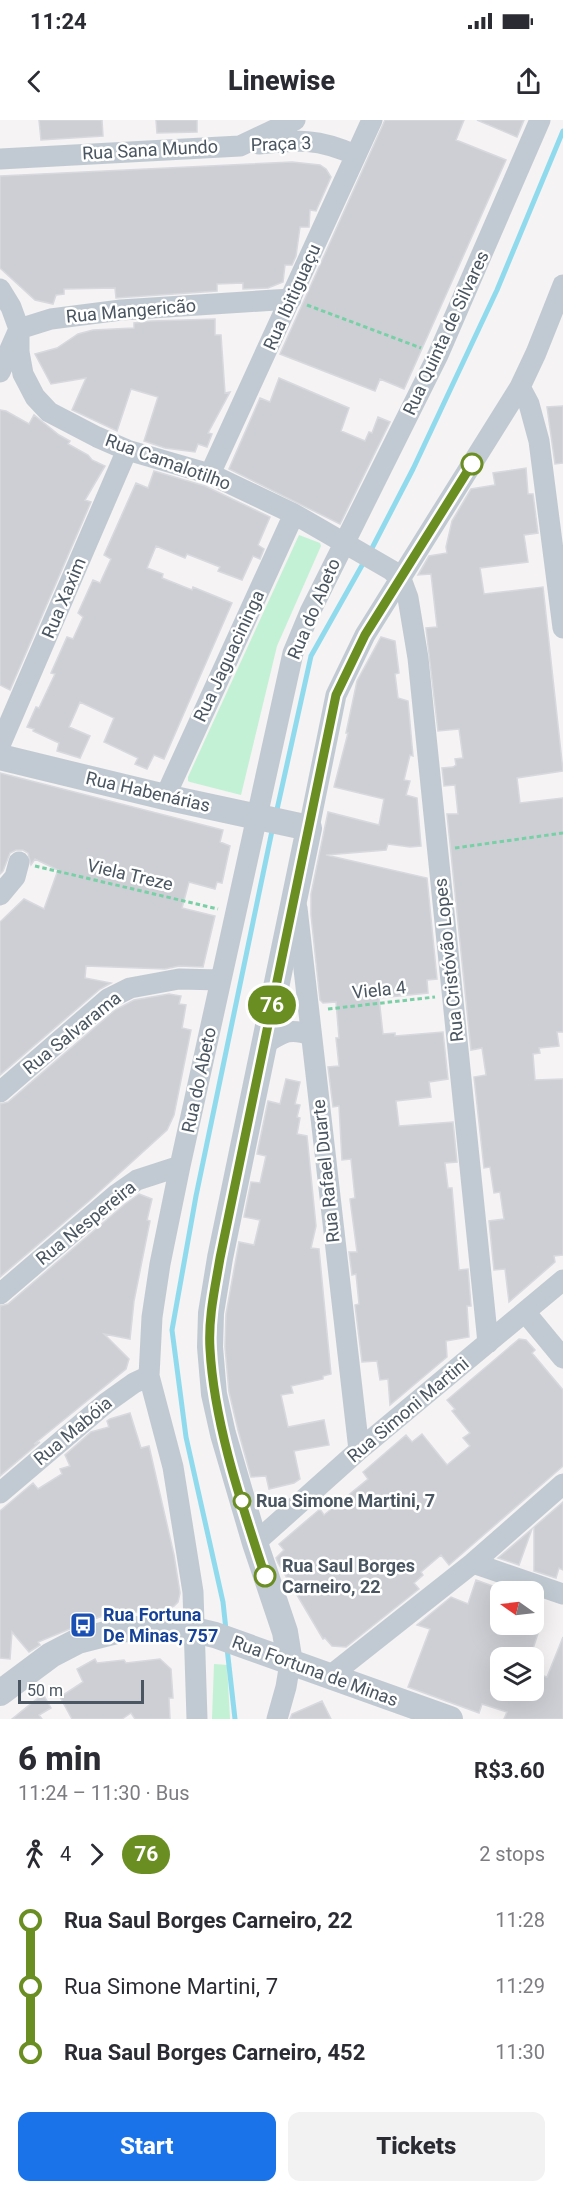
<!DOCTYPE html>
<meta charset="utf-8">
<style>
body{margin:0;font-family:Roboto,sans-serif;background:#f2f2f3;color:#2b2b33;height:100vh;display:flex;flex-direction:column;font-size:22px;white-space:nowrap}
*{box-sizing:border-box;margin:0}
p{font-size:20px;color:#7c7c81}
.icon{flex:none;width:33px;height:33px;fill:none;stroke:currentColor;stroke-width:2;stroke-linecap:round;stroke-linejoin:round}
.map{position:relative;height:1599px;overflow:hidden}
.drawer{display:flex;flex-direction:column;background:#fff;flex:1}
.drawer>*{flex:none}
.badge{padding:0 12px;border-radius:20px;font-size:21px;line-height:39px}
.needle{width:39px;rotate:284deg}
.tools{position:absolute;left:490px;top:1461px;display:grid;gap:12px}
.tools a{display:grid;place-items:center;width:54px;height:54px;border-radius:12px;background:#fff;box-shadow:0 6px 24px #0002;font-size:30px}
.scale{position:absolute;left:18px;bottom:15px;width:126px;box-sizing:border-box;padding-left:6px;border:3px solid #4a5661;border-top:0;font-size:16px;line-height:21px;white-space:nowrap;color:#4a5661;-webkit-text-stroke:4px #fff;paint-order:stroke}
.map>.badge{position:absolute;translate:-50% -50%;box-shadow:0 0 0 3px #fff}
.legs{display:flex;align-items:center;gap:9px;height:66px;padding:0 18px;font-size:20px}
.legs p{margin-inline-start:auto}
.head{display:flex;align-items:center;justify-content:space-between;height:102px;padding:0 18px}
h1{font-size:33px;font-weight:800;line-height:45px}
.primary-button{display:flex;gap:12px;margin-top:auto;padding:12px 18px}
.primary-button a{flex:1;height:69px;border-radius:12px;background:#1a73e8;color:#fff;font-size:24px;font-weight:800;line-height:69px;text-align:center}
.primary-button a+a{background:#f2f2f3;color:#2b2b33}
ul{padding:0 18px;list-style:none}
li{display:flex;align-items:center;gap:21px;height:66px;font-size:22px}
li i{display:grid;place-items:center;width:9px;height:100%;margin:0 8px;background:currentColor}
li i::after{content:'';width:15px;height:15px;margin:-8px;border:4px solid;border-radius:50%;background:#fff}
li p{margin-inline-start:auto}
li:first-child i{background:linear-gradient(#0000 50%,currentColor 0)}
li:last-child i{background:linear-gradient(currentColor 50%,#0000 0)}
.status{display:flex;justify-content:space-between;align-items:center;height:42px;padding:0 30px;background:#fff;direction:ltr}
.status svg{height:16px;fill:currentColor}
header{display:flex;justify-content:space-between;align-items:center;height:78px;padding:0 18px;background:#fff;font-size:27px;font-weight:800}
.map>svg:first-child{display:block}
</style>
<div class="status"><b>11:24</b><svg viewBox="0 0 49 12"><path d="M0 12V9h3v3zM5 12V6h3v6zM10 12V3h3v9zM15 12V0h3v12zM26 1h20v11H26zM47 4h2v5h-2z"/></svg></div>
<header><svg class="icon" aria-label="back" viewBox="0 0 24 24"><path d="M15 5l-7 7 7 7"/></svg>Linewise<svg class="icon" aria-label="share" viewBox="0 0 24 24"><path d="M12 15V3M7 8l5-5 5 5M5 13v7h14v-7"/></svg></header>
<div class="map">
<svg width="563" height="1599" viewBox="0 0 563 1599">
<rect width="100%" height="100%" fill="#f5f3f3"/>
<!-- green -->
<path fill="#c3f1d5" d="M 299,415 L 320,423 L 321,426 L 277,526 L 241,675 L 190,662 L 188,661 L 188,657 Z
M 214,1544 L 227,1545 L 230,1599 L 212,1599 Z"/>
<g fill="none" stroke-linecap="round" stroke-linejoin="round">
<!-- stream -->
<path stroke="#90daee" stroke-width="5" d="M 370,432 L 413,349 L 497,170 L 563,11
M 276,694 L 311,536 L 365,440
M 226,1510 L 223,1482 L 186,1317 L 172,1210 L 196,1076 L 273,706
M 227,1528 L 235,1599"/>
</g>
<!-- building -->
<path fill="#cdcfd5" stroke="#d7d9de" stroke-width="1.5" d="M 39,0 L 102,0 L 103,16 L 41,20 Z
M 156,0 L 197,0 L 197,12 L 157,13 Z
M 385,0 L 464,0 L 456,20 L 506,40 L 404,269 L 380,259 L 375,271 L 280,234 Z
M 477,0 L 524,0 L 517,17 Z
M 292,42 L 320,45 L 326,49 L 331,57 L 316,91 L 310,90 L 309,107 L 300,107 L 296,136 L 292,145 L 285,145 L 283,162 L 268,168 L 243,169 L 243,163 L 217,164 L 217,171 L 116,178 L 115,168 L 64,169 L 64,174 L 56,175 L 53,184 L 35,180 L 0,148 L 0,56 Z
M 215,199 L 215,215 L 221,215 L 225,273 L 230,272 L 208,313 L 212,314 L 207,327 L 198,324 L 195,332 L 165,328 L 144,321 L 158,277 L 131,269 L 117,311 L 72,290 L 86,258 L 51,264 L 35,234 L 57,228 L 78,214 L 93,210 L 134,208 L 134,203 L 151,201 Z
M 279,258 L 349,288 L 341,311 L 365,321 L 369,312 L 372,313 L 378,297 L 390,302 L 340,404 L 229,349 L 260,278 L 270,282 Z
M 563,286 L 563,343 L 555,344 L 547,287 Z
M 0,290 L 6,291 L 29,304 L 34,295 L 59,315 L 70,321 L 68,324 L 88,335 L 92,340 L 105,346 L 85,380 L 91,382 L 10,570 L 0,565 Z
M 526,348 L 528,374 L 533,374 L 538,413 L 524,415 L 528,442 L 480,448 L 484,474 L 543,467 L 563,651 L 517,658 L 520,683 L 563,678 L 563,912 L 557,912 L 559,926 L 539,928 L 540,933 L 533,934 L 535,960 L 563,959 L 563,1135 L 554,1136 L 555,1142 L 509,1182 L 505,1149 L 494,1150 L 489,1101 L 504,1099 L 500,1072 L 494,1073 L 490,1047 L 484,1048 L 474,957 L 486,955 L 482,928 L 471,930 L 447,694 L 458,694 L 455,665 L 444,666 L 442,648 L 453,647 L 456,645 L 455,639 L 463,638 L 459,609 L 438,611 L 426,508 L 437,507 L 431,454 L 418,455 L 429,436 L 447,433 L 446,427 L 452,401 L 471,369 L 495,365 L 493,353 Z
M 154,351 L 205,366 L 270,397 L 258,425 L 264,429 L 260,439 L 253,436 L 242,460 L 218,451 L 220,447 L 187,434 L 185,438 L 156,426 L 147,448 L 163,454 L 162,458 L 192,470 L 193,467 L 232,483 L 164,639 L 154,635 L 147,649 L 135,644 L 138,638 L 104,622 L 114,598 L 80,582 L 69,607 L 90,616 L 80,638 L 57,631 L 59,623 L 33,611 L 34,609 L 27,607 L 36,587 L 39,588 L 55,554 L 51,553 L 67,517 L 73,519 L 83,497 L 78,493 L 93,460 L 100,463 L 111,439 L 104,435 L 136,363 L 148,368 Z
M 381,517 L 395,521 L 399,553 L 395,554 L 398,578 L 408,581 L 413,636 L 410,635 L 404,660 L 410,661 L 406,675 L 417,678 L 421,726 L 410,727 L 388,724 L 386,730 L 326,735 L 427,758 L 437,859 L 427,860 L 428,873 L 379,878 L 383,914 L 395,913 L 395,916 L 443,912 L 448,959 L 429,962 L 431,977 L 396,981 L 399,1006 L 453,1002 L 457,1042 L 445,1043 L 448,1068 L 452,1068 L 459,1150 L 468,1149 L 471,1186 L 467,1186 L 469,1217 L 446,1221 L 447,1237 L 390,1285 L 388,1259 L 380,1260 L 377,1241 L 362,1242 L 355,1185 L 359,1184 L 356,1154 L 352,1155 L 349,1132 L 357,1132 L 350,1079 L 355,1078 L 351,1039 L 342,1040 L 339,986 L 333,987 L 328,947 L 339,946 L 336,918 L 339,918 L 336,882 L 323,883 L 320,880 L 311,795 L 311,774 L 328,692 L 379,705 L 384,679 L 334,667 L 348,613 L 346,613 L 357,561 Z
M 0,653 L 223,710 L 220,722 L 230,726 L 222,763 L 217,762 L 215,769 L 189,762 L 182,788 L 215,796 L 203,847 L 179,846 L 165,849 L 86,846 L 85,858 L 111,863 L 100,869 L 0,955 L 0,802 L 24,779 L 44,789 L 58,750 L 35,739 L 31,745 L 28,733 L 23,730 L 16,730 L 10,733 L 3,751 L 0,754 Z
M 169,874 L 181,876 L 179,884 L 186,885 L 182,908 L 191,910 L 174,995 L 167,1010 L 89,1081 L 0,1157 L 0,984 L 8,982 L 115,890 L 134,880 Z
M 286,959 L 300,962 L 295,984 L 300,985 L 297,997 L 300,998 L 297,1014 L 307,1016 L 316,1106 L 311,1128 L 319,1129 L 331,1254 L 323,1256 L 323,1259 L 291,1266 L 293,1273 L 281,1275 L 288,1307 L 324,1300 L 329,1325 L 294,1331 L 300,1359 L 294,1363 L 269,1369 L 266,1356 L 251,1357 L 238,1310 L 229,1272 L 225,1227 L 226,1194 L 239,1122 L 254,1125 L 260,1100 L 244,1097 L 251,1062 L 260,1063 L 266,1036 L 257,1034 L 268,981 L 280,984 Z
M 139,1074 L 152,1079 L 147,1100 L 150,1101 L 134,1181 L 130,1219 L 104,1214 L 129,1239 L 126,1249 L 34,1324 L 40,1322 L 0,1356 L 0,1186 L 8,1184 L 125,1084 Z
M 519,1219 L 526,1220 L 535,1230 L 532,1233 L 563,1270 L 563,1346 L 449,1445 L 441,1435 L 421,1452 L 423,1455 L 414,1463 L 419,1469 L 346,1527 L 332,1526 L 325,1518 L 323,1519 L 278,1443 L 276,1438 L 284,1430 L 279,1424 L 320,1389 L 324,1395 L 368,1359 L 363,1352 L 406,1315 L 412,1322 L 422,1314 L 447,1345 L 470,1326 L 463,1318 L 470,1313 L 452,1291 L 455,1289 L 447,1280 Z
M 130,1293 L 141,1328 L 149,1326 L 174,1435 L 180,1473 L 178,1482 L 174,1486 L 164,1490 L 109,1494 L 94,1499 L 38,1522 L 40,1525 L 29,1532 L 12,1512 L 10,1539 L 0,1538 L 0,1391 L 33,1363 L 38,1369 L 62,1354 L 60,1349 L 70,1346 L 65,1335 L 91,1312 L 109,1307 L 107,1301 L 110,1299 Z
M 563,1382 L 563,1450 L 559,1448 L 556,1458 L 534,1451 L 534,1407 Z
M 532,1409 L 519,1445 L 498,1438 Z
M 476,1460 L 501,1469 L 501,1504 L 541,1504 L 530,1538 L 501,1538 L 501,1570 L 534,1570 L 534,1553 L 547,1557 L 563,1517 L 563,1599 L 504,1599 L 507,1592 L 482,1584 L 479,1593 L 408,1567 L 430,1509 L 417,1505 L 451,1477 L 468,1484 Z
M 95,1539 L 97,1543 L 124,1540 L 126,1543 L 160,1539 L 171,1549 L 173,1578 L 169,1578 L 170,1599 L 135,1599 L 131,1593 L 122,1599 L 72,1599 L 60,1577 L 83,1562 L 77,1549 Z
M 43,1574 L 51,1588 L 39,1595 L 42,1599 L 12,1599 Z
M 322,1581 L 331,1599 L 290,1599 L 292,1594 Z"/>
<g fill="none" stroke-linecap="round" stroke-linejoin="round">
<!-- path -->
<path stroke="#7ad0a6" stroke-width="3" stroke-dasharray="4.5 3" stroke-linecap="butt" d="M 307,185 L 421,228
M 455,728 L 563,713
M 35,746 L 218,789
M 328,889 L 435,877"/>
<!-- minor -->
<path stroke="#c1cad2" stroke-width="21" d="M 259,24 C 298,20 318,18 355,35
M 0,39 L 240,26 L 295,0
M 0,169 L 11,187 L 19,209 L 19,232 L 23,254 L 35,277 L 49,292 L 97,317 L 127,330 L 210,354 L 294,394 L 391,450 L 401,459 L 408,478 L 418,538 L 488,1223
M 0,252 L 19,209 L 51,199 L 121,190 L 291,179
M 520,267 L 529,284 L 539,321 L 563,508
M 210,354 L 372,0
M 0,625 L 127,330
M 165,677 L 294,394
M 309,708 L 336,575 L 365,515 L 520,267 L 536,233 L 563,165
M 0,775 L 15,757 L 19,742
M 297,788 L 359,1330
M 263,925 C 282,913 288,907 311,915
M 0,972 L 108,879 L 130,868 L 179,859 L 221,860
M 0,1174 L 117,1074 L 137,1060 L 180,1046
M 525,1192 L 563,1238
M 0,1373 L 106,1283 L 134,1263 L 149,1256
M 255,1423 L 359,1330 L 563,1160
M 473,1443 L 563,1474
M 330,1556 L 473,1443 L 563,1364
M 197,1599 L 193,1472 L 173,1347 L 149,1256 L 152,1197 L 160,1144 L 180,1046 L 293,533 L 310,492 L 438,235 L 540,0
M 277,1599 L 286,1567 L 290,1543"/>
<!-- tertiary -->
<path stroke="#c1cad2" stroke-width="26" d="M 0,637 L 165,677 L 309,708 L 220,1138 L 211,1193 L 210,1227 L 214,1274 L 223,1314 L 255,1423 L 285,1512 L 290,1543
M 0,1573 L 51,1535 L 78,1521 L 125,1509 L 194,1510 L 215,1515 L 450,1599"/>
</g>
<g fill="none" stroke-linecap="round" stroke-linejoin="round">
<defs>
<path id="line-1" d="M 265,1456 C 242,1385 214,1304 210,1229 C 208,1198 215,1168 220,1138 L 336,575 L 365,515 L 472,344"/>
</defs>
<!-- line-1 casing -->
<use href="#line-1" stroke="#fff" stroke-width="14"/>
<!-- line-1 -->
<use href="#line-1" stroke="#6b8e23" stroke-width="9"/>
</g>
<!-- icons -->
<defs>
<symbol id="bus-square" viewBox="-11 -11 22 22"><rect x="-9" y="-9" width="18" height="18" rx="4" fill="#1a4fb4" stroke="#fff"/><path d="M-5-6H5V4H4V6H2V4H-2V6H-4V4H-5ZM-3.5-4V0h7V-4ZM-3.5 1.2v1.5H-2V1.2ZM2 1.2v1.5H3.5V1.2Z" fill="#fff"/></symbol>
</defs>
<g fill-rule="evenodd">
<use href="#bus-square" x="68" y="1490" width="30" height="30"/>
</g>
<!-- markers -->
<g fill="#fff" stroke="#6b8e23" stroke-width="3">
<circle cx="472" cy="344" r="10"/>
<circle cx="242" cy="1381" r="8"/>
<circle cx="265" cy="1456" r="10"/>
</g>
<g text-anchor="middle" stroke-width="5" stroke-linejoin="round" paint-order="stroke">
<!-- street labels -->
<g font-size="18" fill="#4a5661" stroke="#fff">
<text transform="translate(281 24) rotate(-2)" y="6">Praça 3</text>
<text transform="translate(150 30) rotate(-3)" y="6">Rua Sana Mundo</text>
<text transform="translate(292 177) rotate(-66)" y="6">Rua Ibitiguaçu</text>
<text transform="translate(131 191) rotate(-5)" y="6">Rua Mangericão</text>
<text transform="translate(446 213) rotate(-65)" y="6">Rua Quinta de Silvares</text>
<text transform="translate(168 342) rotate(20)" y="6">Rua Camalotilho</text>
<text transform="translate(64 478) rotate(-67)" y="6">Rua Xaxim</text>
<text transform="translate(314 489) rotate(-67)" y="6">Rua do Abeto</text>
<text transform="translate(229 536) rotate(-65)" y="6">Rua Jaguacininga</text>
<text transform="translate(148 672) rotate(13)" y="6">Rua Habenárias</text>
<text transform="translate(130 755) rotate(13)" y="6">Viela Treze</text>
<text transform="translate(449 840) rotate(-96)" y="6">Rua Cristóvão Lopes</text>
<text transform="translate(379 870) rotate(-6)" y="6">Viela 4</text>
<text transform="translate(72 913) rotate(-39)" y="6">Rua Salvarama</text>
<text transform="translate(199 960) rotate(-78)" y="6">Rua do Abeto</text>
<text transform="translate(326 1051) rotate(-96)" y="6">Rua Rafael Duarte</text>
<text transform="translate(86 1103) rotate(-39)" y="6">Rua Nespereira</text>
<text transform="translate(408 1290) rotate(-40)" y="6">Rua Simoni Martini</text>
<text transform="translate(73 1311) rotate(-40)" y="6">Rua Mabóia</text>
<text transform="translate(315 1551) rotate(20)" y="6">Rua Fortuna de Minas</text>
</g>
<!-- stop labels -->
<g font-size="18" font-weight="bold" fill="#4a5661" stroke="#fff" text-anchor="start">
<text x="256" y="1387">Rua Simone Martini, 7</text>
<text x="282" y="1452">Rua Saul Borges<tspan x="282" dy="21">Carneiro, 22</tspan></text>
</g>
<!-- transit labels -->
<g font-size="18" font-weight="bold" fill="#164399" stroke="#fff" text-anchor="start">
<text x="103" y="1501">Rua Fortuna<tspan x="103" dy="21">De Minas, 757</tspan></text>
</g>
</g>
</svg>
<div class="tools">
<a><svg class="needle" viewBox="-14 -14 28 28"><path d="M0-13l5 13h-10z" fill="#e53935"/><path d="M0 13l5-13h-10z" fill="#7c7c81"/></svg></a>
<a><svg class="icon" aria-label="layers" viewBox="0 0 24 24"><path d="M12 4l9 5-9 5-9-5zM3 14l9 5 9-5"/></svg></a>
</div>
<div class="scale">50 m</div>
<b class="badge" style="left:272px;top:885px;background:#6b8e23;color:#fff">76</b>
</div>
<section class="drawer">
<div class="head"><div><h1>6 min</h1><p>11:24 – 11:30 · Bus</p></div><b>R$3.60</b></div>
<div class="legs"><svg class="icon" aria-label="walk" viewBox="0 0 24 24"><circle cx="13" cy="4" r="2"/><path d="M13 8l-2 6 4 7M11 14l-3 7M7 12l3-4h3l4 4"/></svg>4<svg class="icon" aria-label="forward" viewBox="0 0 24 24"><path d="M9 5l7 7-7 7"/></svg><b class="badge" style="background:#6b8e23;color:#fff">76</b><p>2 stops</p></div>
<ul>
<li><i style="color:#6b8e23"></i><b>Rua Saul Borges Carneiro, 22</b><p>11:28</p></li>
<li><i style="color:#6b8e23"></i><span>Rua Simone Martini, 7</span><p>11:29</p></li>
<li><i style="color:#6b8e23"></i><b>Rua Saul Borges Carneiro, 452</b><p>11:30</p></li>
</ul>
<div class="primary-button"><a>Start</a><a>Tickets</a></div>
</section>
